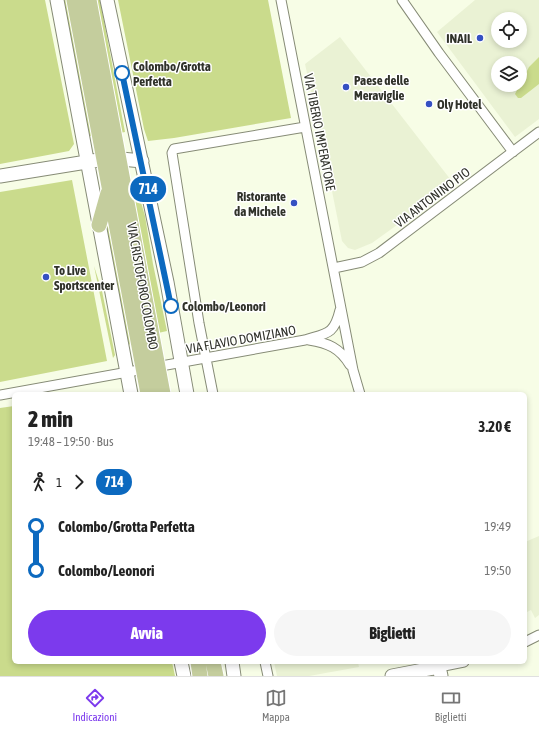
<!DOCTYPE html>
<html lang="it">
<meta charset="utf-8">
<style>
body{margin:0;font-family:"Asap Condensed",sans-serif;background:#f6f6f6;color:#222;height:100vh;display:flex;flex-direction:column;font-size:15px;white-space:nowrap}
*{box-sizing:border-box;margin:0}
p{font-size:13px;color:#767676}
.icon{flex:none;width:22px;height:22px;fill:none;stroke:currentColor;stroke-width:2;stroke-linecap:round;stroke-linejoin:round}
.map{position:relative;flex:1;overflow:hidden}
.drawer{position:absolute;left:12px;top:392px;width:515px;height:272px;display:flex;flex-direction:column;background:#fff;border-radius:6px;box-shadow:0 2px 6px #0003}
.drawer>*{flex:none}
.badge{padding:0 8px;border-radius:13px;font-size:14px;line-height:26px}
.tools{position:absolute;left:491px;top:12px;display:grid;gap:8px}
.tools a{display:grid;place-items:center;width:36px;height:36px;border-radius:50%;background:#fff;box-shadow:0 2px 6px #0003;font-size:20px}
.map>.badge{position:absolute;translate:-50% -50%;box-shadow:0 0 0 2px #fff}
.legs{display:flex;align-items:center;gap:6px;height:44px;padding:0 16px;font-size:13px}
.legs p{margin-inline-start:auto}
.overview{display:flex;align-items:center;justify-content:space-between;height:68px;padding:0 16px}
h1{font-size:22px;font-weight:800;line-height:30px}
.cta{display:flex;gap:8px;margin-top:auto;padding:8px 16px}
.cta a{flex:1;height:46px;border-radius:24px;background:#7c3aed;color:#fff;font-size:16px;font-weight:800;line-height:46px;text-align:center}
.cta a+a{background:#f6f6f6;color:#222}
ul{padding:0 16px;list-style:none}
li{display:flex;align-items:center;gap:14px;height:44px;font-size:15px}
li i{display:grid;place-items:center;width:6px;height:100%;margin:0 5px;background:currentColor}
li i::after{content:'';width:10px;height:10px;margin:-5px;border:3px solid;border-radius:50%;background:#fff}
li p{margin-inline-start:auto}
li:first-child i{background:linear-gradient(#0000 50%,currentColor 0)}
li:last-child i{background:linear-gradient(currentColor 50%,#0000 0)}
.tab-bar{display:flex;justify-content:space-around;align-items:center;height:56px;border-top:1px solid #e0e0e0;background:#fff;font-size:11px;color:#767676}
.tab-bar a{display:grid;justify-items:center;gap:2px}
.tab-bar .current{color:#7c3aed}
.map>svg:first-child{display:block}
</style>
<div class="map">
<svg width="539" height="676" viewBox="0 0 539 676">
<rect width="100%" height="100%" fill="#f7fde6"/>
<!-- built -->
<path fill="#eaf2d4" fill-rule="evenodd" d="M 475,0 L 539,0 L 539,119 L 515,137 L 437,32 ZM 498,19 L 520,19 L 520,41 L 498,41 ZM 498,63 L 520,63 L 520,85 L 498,85 Z
M 340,37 L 454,184 L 372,243 L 355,250 L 348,248 L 342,241 L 324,151 L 328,145 L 326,137 L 320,133 L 305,64 Z
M 539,536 L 539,615 L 535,618 L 531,610 L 525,613 L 525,542 Z
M 274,662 L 358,662 L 359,667 L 309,676 L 277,676 Z"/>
<!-- green -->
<path fill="#cadb8c" d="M 0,0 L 45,0 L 74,144 L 69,151 L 0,164 Z
M 61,0 L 67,0 L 92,136 L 87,136 Z
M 95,0 L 100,0 L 125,132 L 120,133 Z
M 118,0 L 268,0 L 291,118 L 174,138 L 148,141 L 144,129 Z
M 539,57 L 539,84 L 521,98 L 518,98 L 515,94 L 529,67 Z
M 72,180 L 107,361 L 0,382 L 0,192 Z
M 136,185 L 145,216 L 153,264 L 167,331 L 158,333 L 131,186 Z
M 106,211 L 132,344 L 126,345 L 104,224 Z
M 94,266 L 102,291 L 115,355 L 113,358 Z
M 14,406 L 14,662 L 172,662 L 175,676 L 0,676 L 0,408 Z"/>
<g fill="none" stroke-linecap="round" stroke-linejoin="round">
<defs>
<path id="street" d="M 281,0 L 353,370 L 360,394
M 402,0 L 439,53 L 513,152
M 334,268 L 362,262 L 379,253 L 539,132
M 309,340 C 328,343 340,348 350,365
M 213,394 L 199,323 L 172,153 L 174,149 L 305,127
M 0,395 L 305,340 C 327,333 334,335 340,310
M 525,642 L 539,635
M 265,662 L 268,676
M 438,662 L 439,667 L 464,662"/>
<path id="secondary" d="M 57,0 L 131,394
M 107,0 L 167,282 L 187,394
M 0,176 L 111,158 L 142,161
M 181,662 L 184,676
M 232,662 L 234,676
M 392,676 L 439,667 L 441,676"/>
<path id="primary" d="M 74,0 L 148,394
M 89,0 L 163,394
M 99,225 L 108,193
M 198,662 L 200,676
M 213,662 L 216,676"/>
</defs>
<!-- street casing -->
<use href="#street" stroke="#868b76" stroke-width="11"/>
<!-- secondary casing -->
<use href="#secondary" stroke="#868b76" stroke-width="15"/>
<!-- primary casing -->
<use href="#primary" stroke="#fff" stroke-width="17"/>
<!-- street -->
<use href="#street" stroke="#fff" stroke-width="9"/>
<!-- secondary -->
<use href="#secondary" stroke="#fff" stroke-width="13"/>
<!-- primary -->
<use href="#primary" stroke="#c4cd9d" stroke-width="15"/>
</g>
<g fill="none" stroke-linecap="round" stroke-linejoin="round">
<defs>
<path id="line-1" d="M 122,73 L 171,306"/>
</defs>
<!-- line-1 casing -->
<use href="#line-1" stroke="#fff" stroke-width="9"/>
<!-- line-1 -->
<use href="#line-1" stroke="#0c69bf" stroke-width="6"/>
</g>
<!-- markers -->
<g fill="#3550c2" stroke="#fff" stroke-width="1.5">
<circle cx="480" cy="38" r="4"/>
<circle cx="346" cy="87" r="4"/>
<circle cx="429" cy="104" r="4"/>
<circle cx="294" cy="203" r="4"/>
<circle cx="46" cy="277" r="4"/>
</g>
<g fill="#fff" stroke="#0c69bf" stroke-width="2">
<circle cx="122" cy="73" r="7"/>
<circle cx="171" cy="306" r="7"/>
</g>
<g text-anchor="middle" stroke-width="3" stroke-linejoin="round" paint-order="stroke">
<!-- poi labels -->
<g font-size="13" font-weight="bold" fill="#30322a" stroke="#fff" text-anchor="start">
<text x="472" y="43" text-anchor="end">INAIL</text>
<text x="354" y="85">Paese delle<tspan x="354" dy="15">Meraviglie</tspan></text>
<text x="437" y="109">Oly Hotel</text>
<text x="286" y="201" text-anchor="end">Ristorante<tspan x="286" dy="15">da Michele</tspan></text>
<text x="54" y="275">To Live<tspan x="54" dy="15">Sportscenter</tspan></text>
</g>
<!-- stop labels -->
<g font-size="13" font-weight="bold" fill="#30322a" stroke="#fff" text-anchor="start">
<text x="133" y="71">Colombo/Grotta<tspan x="133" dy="15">Perfetta</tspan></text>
<text x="182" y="311">Colombo/Leonori</text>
</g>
<!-- street labels -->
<g font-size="13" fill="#30322a" stroke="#fff">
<text transform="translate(320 132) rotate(79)" y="5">VIA TIBERIO IMPERATORE</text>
<text transform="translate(432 197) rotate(-37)" y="5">VIA ANTONINO PIO</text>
<text transform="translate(143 286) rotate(80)" y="5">VIA CRISTOFORO COLOMBO</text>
<text transform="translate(241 339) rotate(-10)" y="5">VIA FLAVIO DOMIZIANO</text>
</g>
</g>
</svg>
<div class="tools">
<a><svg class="icon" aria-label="locate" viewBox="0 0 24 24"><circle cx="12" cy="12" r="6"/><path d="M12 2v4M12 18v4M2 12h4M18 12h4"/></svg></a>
<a><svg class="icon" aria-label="layers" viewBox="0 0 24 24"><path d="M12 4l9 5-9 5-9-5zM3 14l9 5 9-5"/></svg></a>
</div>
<b class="badge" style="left:148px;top:189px;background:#0c69bf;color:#fff">714</b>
<section class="drawer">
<div class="overview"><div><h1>2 min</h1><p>19:48 – 19:50 · Bus</p></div><b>3.20 €</b></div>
<div class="legs"><svg class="icon" aria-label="walk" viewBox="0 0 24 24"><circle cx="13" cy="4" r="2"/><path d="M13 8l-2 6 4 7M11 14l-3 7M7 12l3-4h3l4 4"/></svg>1<svg class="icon" aria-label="forward" viewBox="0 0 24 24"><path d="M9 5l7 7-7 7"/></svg><b class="badge" style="background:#0c69bf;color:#fff">714</b></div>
<ul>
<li><i style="color:#0c69bf"></i><b>Colombo/Grotta Perfetta</b><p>19:49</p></li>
<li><i style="color:#0c69bf"></i><b>Colombo/Leonori</b><p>19:50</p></li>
</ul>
<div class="cta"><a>Avvia</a><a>Biglietti</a></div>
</section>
</div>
<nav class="tab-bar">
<a class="current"><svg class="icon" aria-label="directions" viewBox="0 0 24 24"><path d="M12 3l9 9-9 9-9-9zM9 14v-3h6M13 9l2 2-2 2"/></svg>Indicazioni</a>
<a><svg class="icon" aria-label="map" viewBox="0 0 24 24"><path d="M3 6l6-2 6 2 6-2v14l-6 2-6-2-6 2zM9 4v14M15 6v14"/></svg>Mappa</a>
<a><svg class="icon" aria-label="tickets" viewBox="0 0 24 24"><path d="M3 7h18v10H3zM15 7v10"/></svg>Biglietti</a>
</nav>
